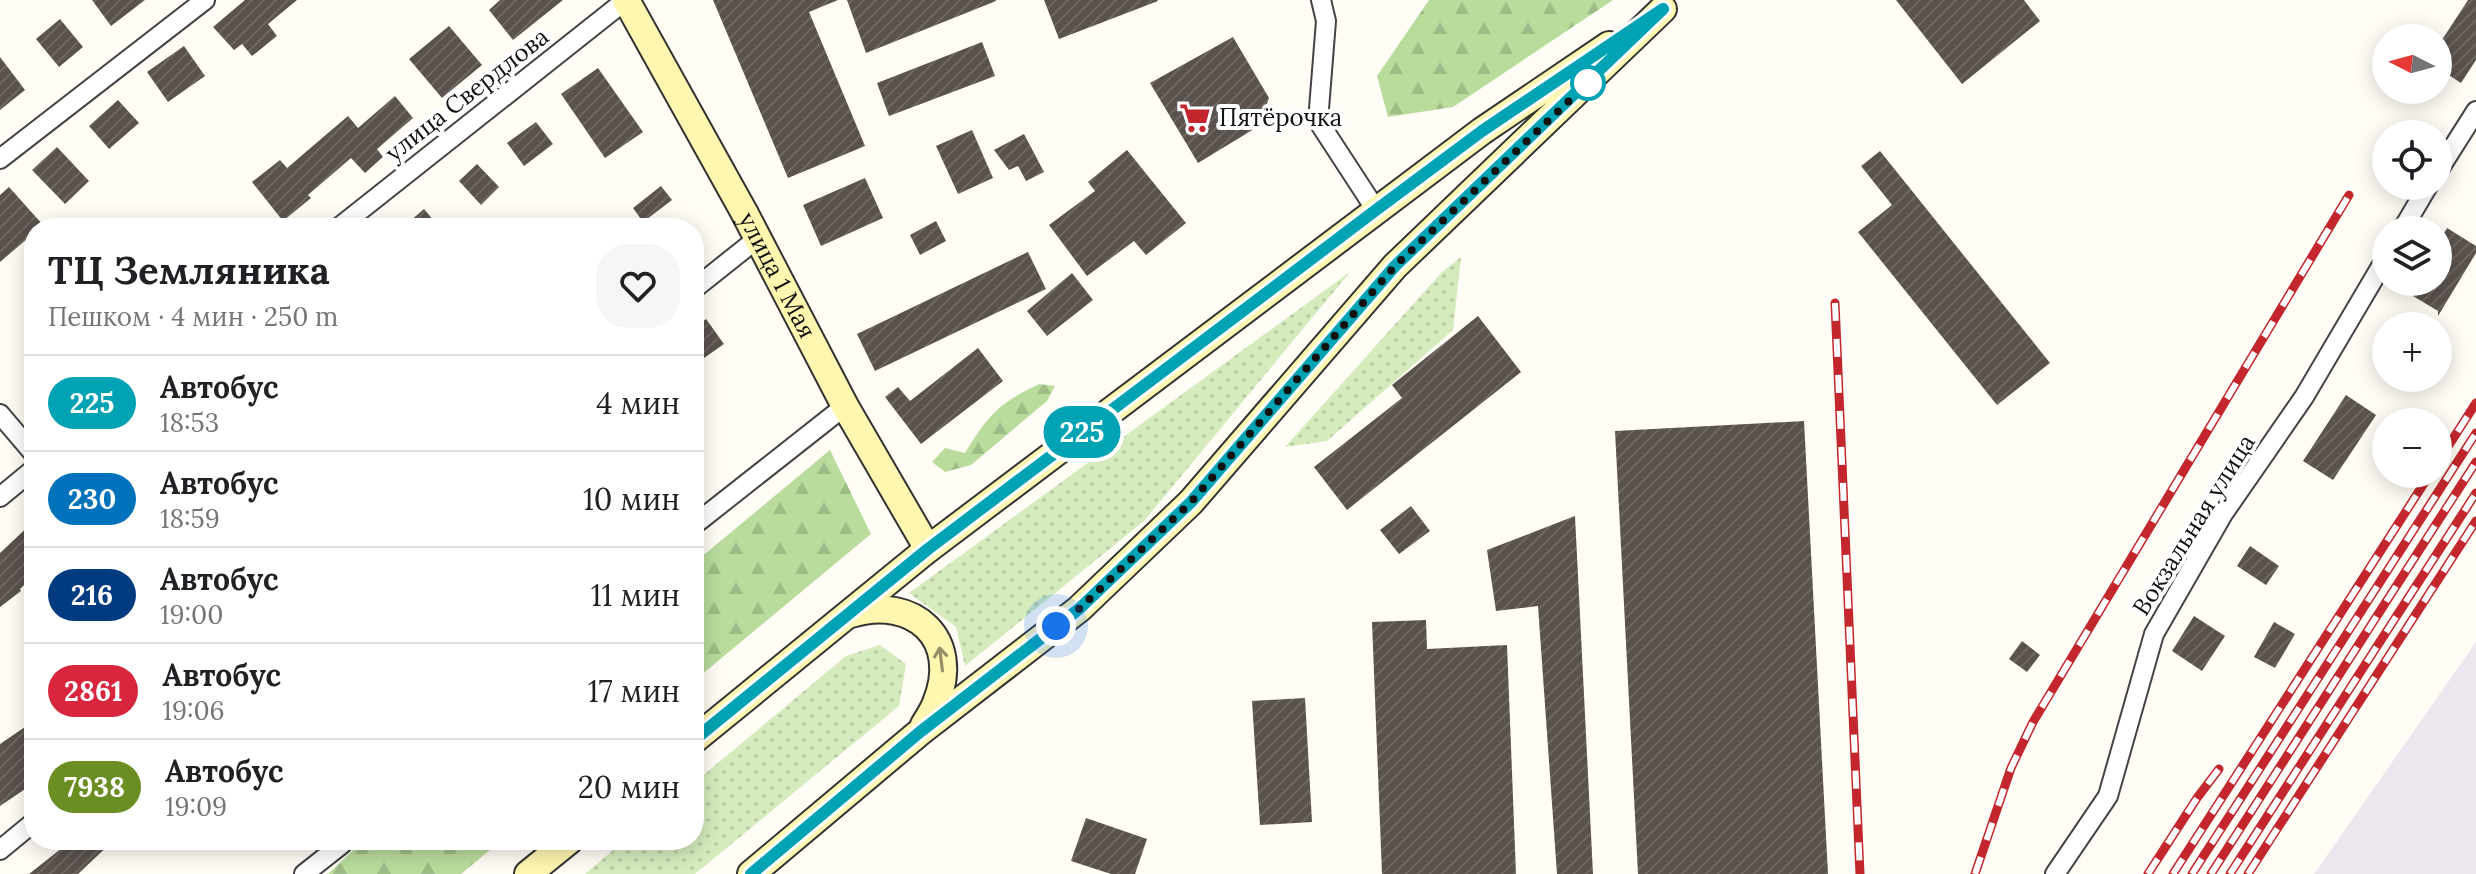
<!DOCTYPE html>
<html lang="ru">
<meta charset="utf-8">
<style>
body{margin:0;font-family:Lora,serif;background:#f6f6f6;color:#202124;height:100vh;display:flex;flex-direction:column;font-size:30px;white-space:nowrap}
*{box-sizing:border-box;margin:0}
p{font-size:26px;color:#757577}
.icon{flex:none;width:44px;height:44px;fill:none;stroke:currentColor;stroke-width:2;stroke-linecap:round;stroke-linejoin:round}
.map{position:relative;flex:1;overflow:hidden}
.sheet{position:absolute;left:24px;top:218px;width:680px;height:632px;display:flex;flex-direction:column;background:#fff;border-radius:32px;box-shadow:0 4px 20px #0003}
.sheet>*{flex:none}
.badge{padding:0 16px;border-radius:26px;font-size:28px;line-height:52px}
.needle{width:52px;rotate:276deg}
.tools{position:absolute;left:2372px;top:24px;display:grid;gap:16px}
.tools a{display:grid;place-items:center;width:80px;height:80px;border-radius:50%;background:#fff;box-shadow:0 4px 20px #0003;font-size:40px}
.you{position:absolute;width:40px;height:40px;margin:-20px;border:6px solid #fff;border-radius:50%;background:#1a73e8;box-shadow:0 0 0 12px #1a73e833}
.map>.badge{position:absolute;translate:-50% -50%;box-shadow:0 0 0 4px #fff}
.round{display:grid;place-items:center;flex:none;width:84px;height:84px;border-radius:32px;background:#f6f6f6}
.head{display:flex;align-items:center;justify-content:space-between;height:136px;padding:0 24px}
h1{font-size:38px;font-weight:800;line-height:60px}
ul{padding:0;list-style:none}
li{display:flex;align-items:center;gap:24px;height:96px;padding:0 24px;border-top:2px solid #e0e0e0}
li div{flex:1}
li b{display:block;font-size:30px}
li em{font-style:normal}
li .badge{min-width:88px;font-weight:700;text-align:center}
.map>svg:first-child{display:block}
</style>
<div class="map">
<svg width="2476" height="874" viewBox="0 0 2476 874">
<defs>
<pattern id="grass-dots" width="8" height="8" patternUnits="userSpaceOnUse" patternTransform="scale(2)"><rect width="8" height="8" fill="#d5ebbd"/><path d="M2 2h.1M6 6h.1" fill="none" stroke="#b6c8a1" stroke-width="1.8" stroke-linecap="round"/></pattern>
<pattern id="forest-firs" width="22" height="20" patternUnits="userSpaceOnUse" patternTransform="scale(2)"><rect width="22" height="20" fill="#b9dc9c"/><path d="M5 1l3.5 6h-7zM16 11l3.5 6h-7z" fill="#9ebc85"/></pattern>
<pattern id="building-hatch" width="6" height="6" patternUnits="userSpaceOnUse" patternTransform="scale(2)"><rect width="6" height="6" fill="#5a524d"/><path d="M-1 1l2-2M0 6l6-6M5 7l2-2" fill="none" stroke="#6d6662"/></pattern>
</defs>
<rect width="100%" height="100%" fill="#fffdf5"/>
<!-- industrial -->
<path fill="#eee6ef" d="M 2476,642 L 2476,874 L 2314,874 Z"/>
<!-- grass -->
<path fill="url(#grass-dots)" d="M 1461,257 L 1453,330 L 1327,441 L 1285,447 L 1442,272 Z
M 1350,272 L 1144,521 L 965,666 L 956,627 L 909,593 Z
M 880,645 L 906,664 L 899,706 L 695,874 L 585,874 L 625,840 L 694,840 L 694,783 L 846,656 Z"/>
<!-- forest -->
<path fill="url(#forest-firs)" d="M 1429,0 L 1613,0 L 1453,107 L 1388,117 L 1377,76 Z
M 1039,384 L 1055,386 L 1047,401 L 971,465 L 945,472 L 932,462 L 945,448 L 965,453 C 988,415 999,403 1039,384 Z
M 830,450 L 871,534 L 694,681 L 694,563 Z
M 364,840 L 502,840 L 461,874 L 328,874 Z"/>
<!-- building -->
<path fill="url(#building-hatch)" d="M 92,0 L 145,0 L 111,26 Z
M 245,0 L 297,0 L 268,24 L 277,36 L 252,56 L 242,44 L 234,50 L 213,27 Z
M 500,0 L 563,0 L 513,40 L 489,10 Z
M 713,0 L 838,0 L 809,12 L 865,146 L 788,178 Z
M 847,0 L 996,0 L 996,1 L 866,53 Z
M 1044,0 L 1157,0 L 1158,1 L 1059,39 Z
M 1896,0 L 2024,0 L 2040,21 L 1962,84 Z
M 2468,0 L 2476,0 L 2476,60 L 2461,83 L 2438,68 L 2438,46 Z
M 60,19 L 83,47 L 59,67 L 36,39 Z
M 449,26 L 482,65 L 442,98 L 409,59 Z
M 1233,37 L 1269,98 L 1259,126 L 1198,163 L 1150,83 Z
M 982,42 L 995,76 L 889,116 L 877,83 Z
M 184,46 L 205,76 L 168,102 L 147,72 Z
M 0,57 L 25,90 L 0,110 Z
M 598,68 L 643,132 L 605,158 L 561,94 Z
M 395,96 L 413,118 L 377,149 L 383,157 L 365,173 L 351,158 L 308,195 L 311,198 L 283,221 L 252,182 L 280,160 L 287,168 L 348,116 L 358,128 Z
M 118,100 L 139,123 L 109,149 L 89,126 Z
M 536,122 L 553,144 L 524,166 L 507,143 Z
M 972,130 L 993,178 L 958,194 L 936,146 Z
M 1024,134 L 1044,172 L 1026,181 L 1018,166 L 1009,170 L 994,150 Z
M 57,147 L 89,181 L 65,204 L 32,170 Z
M 1127,150 L 1186,223 L 1146,255 L 1134,241 L 1087,276 L 1049,225 L 1095,191 L 1088,182 Z
M 1880,151 L 2050,363 L 1997,405 L 1858,232 L 1892,205 L 1861,166 Z
M 477,164 L 499,187 L 481,205 L 459,181 Z
M 865,178 L 883,218 L 821,246 L 803,205 Z
M 661,186 L 672,200 L 643,222 L 633,208 Z
M 9,187 L 43,225 L 34,228 L 34,233 L 0,262 L 0,195 Z
M 424,209 L 440,228 L 402,228 Z
M 936,221 L 946,241 L 920,255 L 910,235 Z
M 2447,228 L 2476,246 L 2476,253 L 2438,316 L 2438,311 L 2408,293 L 2414,282 L 2438,282 L 2438,243 Z
M 1028,252 L 1046,289 L 875,371 L 857,334 Z
M 1072,273 L 1093,300 L 1047,336 L 1027,311 Z
M 1478,316 L 1521,372 L 1347,510 L 1314,467 L 1402,398 L 1392,385 Z
M 706,319 L 724,344 L 694,365 L 694,328 Z
M 978,348 L 1003,381 L 921,444 L 885,397 L 898,387 L 910,401 Z
M 2346,395 L 2376,415 L 2333,480 L 2303,461 Z
M 1804,421 L 1828,874 L 1638,874 L 1615,431 Z
M 1411,506 L 1430,531 L 1399,554 L 1380,530 Z
M 1575,516 L 1593,874 L 1557,874 L 1538,606 L 1496,611 L 1487,550 Z
M 34,521 L 34,575 L 20,589 L 21,591 L 0,607 L 0,553 Z
M 2250,546 L 2279,566 L 2266,585 L 2237,566 Z
M 2194,616 L 2225,636 L 2202,671 L 2172,651 Z
M 1426,620 L 1427,649 L 1507,645 L 1516,874 L 1382,874 L 1372,622 Z
M 2274,622 L 2295,634 L 2275,668 L 2254,657 Z
M 2022,641 L 2040,655 L 2027,672 L 2009,659 Z
M 1305,698 L 1312,822 L 1260,825 L 1252,701 Z
M 28,725 L 34,733 L 34,783 L 0,806 L 0,744 Z
M 1086,818 L 1147,839 L 1135,874 L 1111,874 L 1071,861 Z
M 54,840 L 114,840 L 78,874 L 29,874 L 62,848 Z"/>
<g fill="none" stroke-linecap="round" stroke-linejoin="round">
<defs>
<path id="street" d="M 1321,0 L 1326,21 L 1318,121 L 1376,210
M 0,159 L 205,0
M 2438,171 L 2476,111
M 338,228 L 626,0
M 2402,230 L 2428,186
M 694,289 L 758,238
M 0,414 L 34,454
M 0,497 L 34,469
M 694,525 L 845,406
M 0,850 L 34,822
M 304,874 L 342,844 L 342,840
M 2055,874 L 2108,796 L 2154,634 L 2223,514 L 2304,397 L 2386,258"/>
<g id="secondary">
<path id="s1" d="M 626,0 L 744,212 L 845,406 L 928,549"/>
<path d="M 851,614 C 914,595 962,639 936,703 C 933,711 928,718 924,725"/>
<path d="M 694,740 L 928,549 L 1482,131 L 1609,45"/>
<path d="M 528,874 L 570,840"/>
<path d="M 751,874 L 920,732 L 1079,609 L 1191,502 L 1395,266 L 1663,9"/>
</g>
</defs>
<!-- street casing -->
<use href="#street" stroke="#444" stroke-width="22"/>
<!-- secondary casing -->
<use href="#secondary" stroke="#333" stroke-width="30"/>
<!-- street -->
<use href="#street" stroke="#fff" stroke-width="18"/>
<!-- secondary -->
<use href="#secondary" stroke="#fff6b0" stroke-width="26"/>
<defs>
<path id="rail" d="M 1835,303 L 1860,874
M 2438,462 L 2476,403
M 1975,874 L 2011,768 L 2033,722 L 2349,195
M 2148,874 L 2197,798 L 2219,769
M 2173,874 L 2430,474
M 2192,874 L 2476,433
M 2211,874 L 2476,462
M 2230,874 L 2476,493
M 2248,874 L 2476,521"/>
</defs>
<!-- rail casing -->
<use href="#rail" stroke="#c4262e" stroke-width="9"/>
<!-- rail -->
<use href="#rail" stroke="#fff" stroke-width="6" stroke-dasharray="18" stroke-linecap="butt"/>
</g>
<!-- one-way arrows -->
<defs><path id="oneway-shaft" d="M-6 0H5M1.5-3L5.5 0L1.5 3" fill="none" stroke-width="1.6" stroke-linecap="round" stroke-linejoin="round" transform="scale(2)"/></defs>
<use stroke="#948f68" href="#oneway-shaft" transform="translate(941 659) rotate(-97)"/>
<g fill="none" stroke-linecap="round" stroke-linejoin="round">
<defs>
<path id="line" d="M 694,740 L 928,549 L 1376,210 L 1482,131 L 1663,9 L 1395,266 L 1191,502 L 1079,609 L 920,732 L 751,874"/>
</defs>
<!-- line casing -->
<use href="#line" stroke="#fff" stroke-width="18"/>
<!-- line -->
<use href="#line" stroke="#00a3b4" stroke-width="12"/>
<!-- walk -->
<path stroke="#111" stroke-width="8" stroke-dasharray="0 14.4" d="M 1056,626 L 1079,609 L 1191,502 L 1395,266 L 1588,83"/>
</g>
<!-- icons -->
<defs>
<symbol id="supermarket-bare" viewBox="-9 -9 18 18"><path d="M-6-5.5h2.5l.6 2H6L4.5 2H-2.5L-4.4-4H-6ZM-1.5 3.2a1.3 1.3 0 1 0 .1 0ZM3 3.2a1.3 1.3 0 1 0 .1 0Z" fill="#c4262e" stroke="#fff" stroke-width="2.5" paint-order="stroke"/></symbol>
</defs>
<g fill-rule="evenodd">
<use href="#supermarket-bare" x="1173" y="96" width="44" height="44"/>
</g>
<!-- markers -->
<circle fill="#fff" stroke="#00a3b4" stroke-width="4" cx="1588" cy="83" r="16"/>
<g text-anchor="middle" stroke-width="8" stroke-linejoin="round" paint-order="stroke">
<!-- street labels -->
<g font-size="24" fill="#111" stroke="#fff">
<text transform="translate(467 95) rotate(-38)" y="8">улица Свердлова</text>
<text dy="8" stroke="none"><textPath href="#s1" startOffset="314">улица 1 Мая</textPath></text>
<text transform="translate(2194 525) rotate(-58)" y="8">Вокзальная улица</text>
</g>
<!-- poi labels -->
<g font-size="24" fill="#111" stroke="#fff" text-anchor="start">
<text x="1219" y="126">Пятёрочка</text>
</g>
</g>
</svg>
<div class="tools">
<a><svg class="needle" viewBox="-14 -14 28 28"><path d="M0-13l5 13h-10z" fill="#e53935"/><path d="M0 13l5-13h-10z" fill="#757577"/></svg></a>
<a><svg class="icon" aria-label="locate" viewBox="0 0 24 24"><circle cx="12" cy="12" r="6"/><path d="M12 2v4M12 18v4M2 12h4M18 12h4"/></svg></a>
<a><svg class="icon" aria-label="layers" viewBox="0 0 24 24"><path d="M12 4l9 5-9 5-9-5zM3 14l9 5 9-5"/></svg></a>
<a>+</a>
<a>−</a>
</div>
<div class="you" style="left:1056px;top:626px"></div>
<b class="badge" style="left:1082px;top:432px;background:#00a3b4;color:#fff">225</b>
<section class="sheet">
<div class="head"><div><h1>ТЦ Земляника</h1><p>Пешком · 4 мин · 250 m</p></div><a class="round"><svg class="icon" aria-label="heart" viewBox="0 0 24 24"><path d="M12 20l-8-8c-3-5 5-10 8-4 3-6 11-1 8 4z"/></svg></a></div>
<ul>
<li><span class="badge" style="background:#00a3b4;color:#fff">225</span><div><b>Автобус</b><p>18:53</p></div><em>4 мин</em></li>
<li><span class="badge" style="background:#0072bc;color:#fff">230</span><div><b>Автобус</b><p>18:59</p></div><em>10 мин</em></li>
<li><span class="badge" style="background:#003b80;color:#fff">216</span><div><b>Автобус</b><p>19:00</p></div><em>11 мин</em></li>
<li><span class="badge" style="background:#d7263d;color:#fff">2861</span><div><b>Автобус</b><p>19:06</p></div><em>17 мин</em></li>
<li><span class="badge" style="background:#6b8e23;color:#fff">7938</span><div><b>Автобус</b><p>19:09</p></div><em>20 мин</em></li>
</ul>
</section>
</div>
